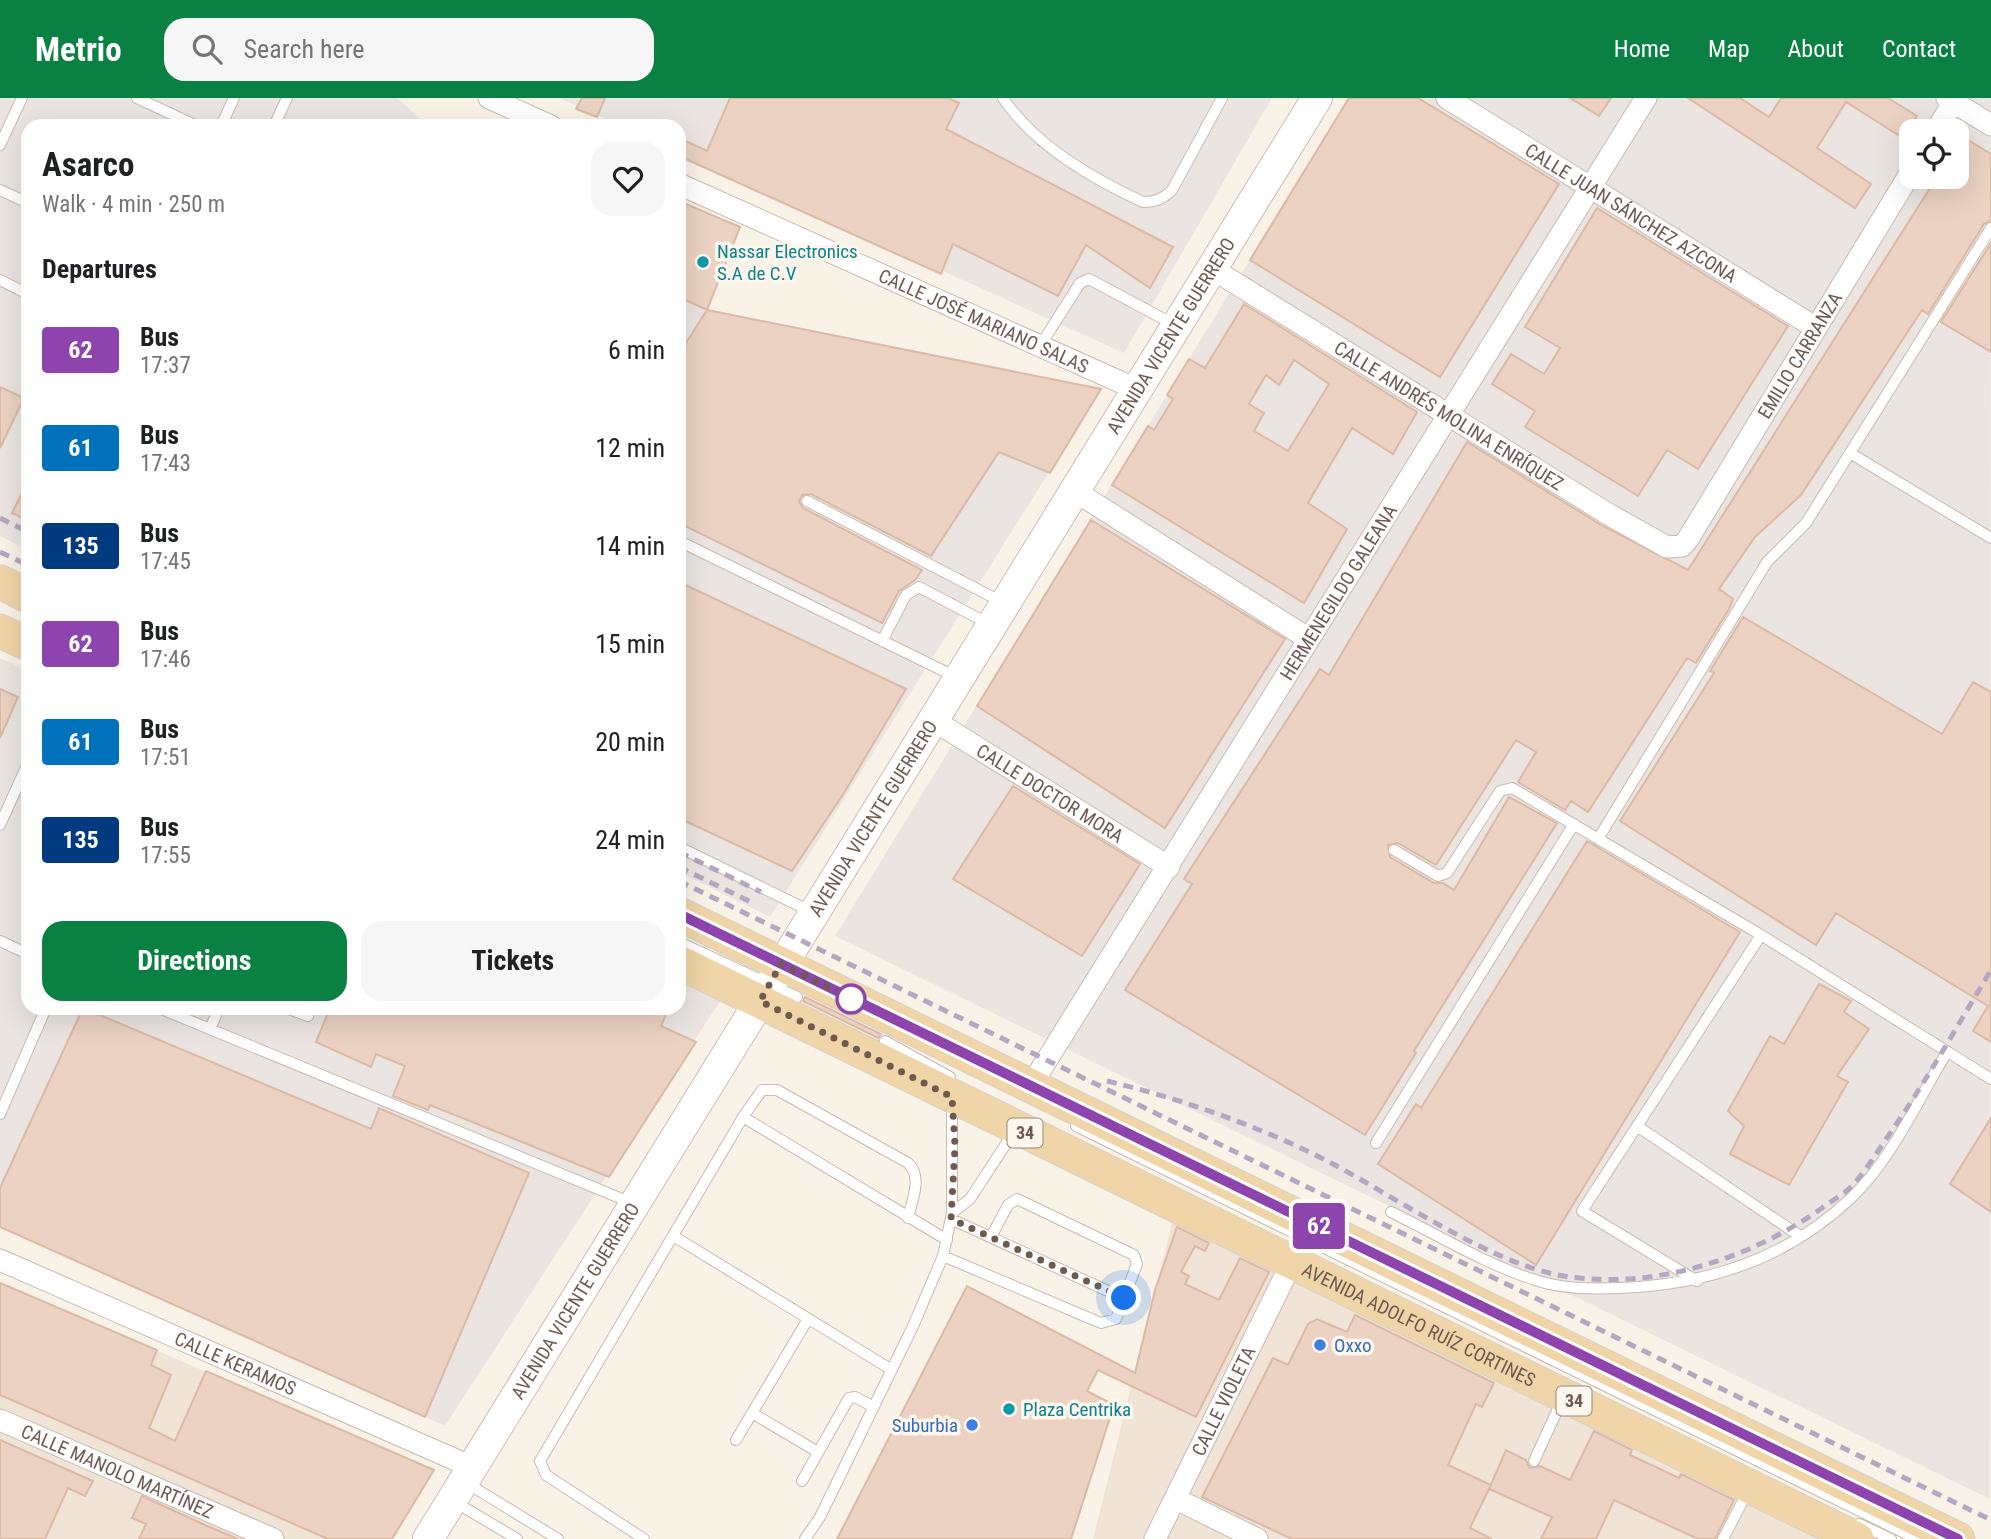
<!DOCTYPE html>
<meta charset="utf-8">
<style>
body{margin:0;font-family:"Roboto Condensed",sans-serif;background:#f6f6f6;color:#202124;height:100vh;display:flex;flex-direction:column;font-size:26px;white-space:nowrap}
*{box-sizing:border-box;margin:0}
p{font-size:23px;color:#757577}
.icon{flex:none;width:38px;height:38px;fill:none;stroke:currentColor;stroke-width:2;stroke-linecap:round;stroke-linejoin:round}
.map{position:relative;flex:1;overflow:hidden}
.drawer{position:absolute;left:21px;top:21px;width:665px;height:896px;display:flex;flex-direction:column;background:#fff;border-radius:21px;box-shadow:0 7px 28px #0002}
.drawer>*{flex:none}
.badge{padding:0 14px;border-radius:5px;font-size:24px;line-height:46px}
.tools{position:absolute;left:1899px;top:21px;display:grid;gap:14px}
.tools a{display:grid;place-items:center;width:70px;height:70px;border-radius:14px;background:#fff;box-shadow:0 7px 28px #0002;font-size:35px}
.you{position:absolute;width:35px;height:35px;margin:-18px;border:5px solid #fff;border-radius:50%;background:#1a73e8;box-shadow:0 0 0 10px #1a73e833}
.map>.badge{position:absolute;translate:-50% -50%;box-shadow:0 0 0 4px #fff}
h2{padding:0 21px;font-size:26px;line-height:63px}
.round{display:grid;place-items:center;flex:none;width:74px;height:74px;border-radius:21px;background:#f6f6f6}
.overview{display:flex;align-items:center;justify-content:space-between;height:119px;padding:0 21px}
h1{font-size:33px;font-weight:700;line-height:52px}
.cta{display:flex;gap:14px;margin-top:auto;padding:14px 21px}
.cta a{flex:1;height:80px;border-radius:21px;background:#0b8043;color:#fff;font-size:28px;font-weight:700;line-height:80px;text-align:center}
.cta a+a{background:#f6f6f6;color:#202124}
ul{padding:0;list-style:none}
li{display:flex;align-items:center;gap:21px;height:98px;padding:0 21px}
li div{flex:1}
li b{display:block;font-size:26px}
li em{font-style:normal}
li .badge{min-width:77px;font-weight:700;text-align:center}
header{display:flex;align-items:center;gap:42px;box-sizing:border-box;height:98px;padding:0 35px;background:#0b8043;color:#fff}
header strong{font-size:33px}
nav{display:flex;gap:38px;margin-inline-start:auto;font-size:24px}
.search{width:490px;height:63px;background:#f6f6f6;display:flex;align-items:center;gap:18px;box-sizing:border-box;padding:0 24px;border-radius:21px;color:#757577;font-size:26px}
.map>svg:first-child{display:block}
</style>
<header>
<strong>Metrio</strong>
<div class="search"><svg class="icon" aria-label="search" viewBox="0 0 24 24"><circle cx="10" cy="10" r="6"/><path d="M15 15l6 6"/></svg>Search here</div>
<nav><a>Home</a><a>Map</a><a>About</a><a>Contact</a></nav>
</header>
<div class="map">
<svg width="1991" height="1441" viewBox="0 0 1991 1441">
<rect width="100%" height="100%" fill="#f9f2e6"/>
<!-- residential -->
<path fill="#f0e4d6" d="M 1175,1113 L 1845,1441 L 1093,1441 Z
M 0,1185 L 434,1372 L 392,1441 L 0,1441 Z"/>
<!-- industrial -->
<path fill="#eae5e0" fill-rule="evenodd" d="M 0,0 L 397,0 L 428,28 L 28,28 L 28,452 L 0,438 Z
M 559,0 L 1272,0 L 1124,255 L 679,54 L 679,28 L 622,28 Z
M 1349,0 L 1991,0 L 1990,1401 L 835,838 ZM 1911,33 L 1956,33 L 1956,79 L 1911,79 Z
M 679,197 L 707,212 L 1101,291 L 770,819 L 679,774 Z
M 0,560 L 28,573 L 28,910 L 679,910 L 679,883 L 720,903 L 445,1328 L 0,1129 Z"/>
<!-- building -->
<path fill="#ebd2c2" stroke="#dbb9a4" stroke-width="2" fill-rule="evenodd" d="M 582,0 L 605,0 L 597,19 L 576,11 Z
M 730,0 L 948,0 L 959,5 L 946,31 L 1173,149 L 1150,190 L 1086,147 L 1058,198 L 953,146 L 941,176 L 679,58 L 679,40 L 707,53 Z
M 1349,0 L 1418,0 L 1559,86 L 1440,279 L 1250,162 Z
M 1570,0 L 1611,0 L 1599,18 Z
M 1688,0 L 1740,0 L 1769,19 L 1781,0 L 1888,0 L 1917,18 L 1903,40 L 1846,4 L 1817,50 L 1871,86 L 1855,110 Z
M 1963,39 L 1991,56 L 1991,122 L 1984,126 L 1928,216 L 1922,212 L 1801,397 L 1755,439 L 1719,491 L 1733,501 L 1729,511 L 1696,565 L 1687,560 L 1588,714 L 1571,703 L 1565,712 L 1518,684 L 1536,654 L 1516,642 L 1436,767 L 1398,745 L 1388,747 L 1390,759 L 1434,785 L 1443,785 L 1454,792 L 1509,699 L 1557,725 L 1414,953 L 1416,955 L 1365,1037 L 1125,892 L 1192,786 L 1184,781 L 1320,571 L 1329,577 L 1467,344 L 1601,427 L 1688,472 L 1937,79 L 1956,79 L 1956,49 Z
M 679,103 L 740,129 L 707,212 L 679,199 Z
M 1597,110 L 1788,228 L 1698,371 L 1667,352 L 1638,398 L 1525,329 L 1535,313 L 1492,286 L 1511,256 L 1544,276 L 1560,250 L 1525,229 Z
M 1991,145 L 1991,254 L 1941,224 Z
M 1244,206 L 1417,314 L 1393,356 L 1352,330 L 1308,405 L 1347,431 L 1304,505 L 1112,387 L 1148,328 L 1154,332 L 1173,301 L 1167,297 L 1189,261 L 1205,270 ZM 1294,262 L 1329,286 L 1288,353 L 1254,333 L 1264,315 L 1249,306 L 1266,277 L 1279,287 Z
M 707,212 L 1101,291 L 1050,375 L 999,354 L 931,458 L 811,396 L 802,397 L 799,404 L 803,410 L 922,472 L 915,482 L 899,493 L 882,525 L 679,425 L 679,256 Z
M 0,289 L 24,300 L 0,350 Z
M 28,383 L 28,423 L 12,415 Z
M 1091,422 L 1285,541 L 1165,730 L 977,608 Z
M 679,484 L 906,591 L 844,695 L 792,773 L 679,720 Z
M 1743,519 L 1942,636 L 1973,584 L 1991,594 L 1991,944 L 1973,933 L 1988,908 L 1836,815 L 1816,847 L 1620,723 L 1714,575 L 1710,573 Z
M 0,591 L 18,599 L 0,640 Z
M 1013,688 L 1140,766 L 1082,858 L 953,781 Z
M 1587,743 L 1740,834 L 1536,1167 L 1378,1066 L 1416,1006 L 1421,1010 Z
M 1819,886 L 1851,903 L 1844,914 L 1869,931 L 1837,978 L 1848,984 L 1789,1087 L 1730,1056 L 1744,1028 L 1728,1013 L 1770,938 L 1784,946 Z
M 805,899 L 881,936 L 878,940 L 803,903 Z
M 83,910 L 371,1031 L 379,1010 L 529,1075 L 425,1319 L 0,1129 L 0,1090 Z
M 330,910 L 669,910 L 661,928 L 696,944 L 609,1079 L 430,1007 L 428,1012 L 393,998 L 405,968 L 376,956 L 371,969 L 316,944 Z
M 1991,1020 L 1991,1114 L 1950,1086 Z
M 1177,1129 L 1209,1145 L 1205,1153 L 1195,1148 L 1181,1174 L 1189,1178 L 1185,1186 L 1219,1202 L 1240,1160 L 1269,1174 L 1196,1319 L 1098,1272 L 1087,1293 L 1114,1307 L 1071,1441 L 837,1441 L 967,1188 L 1135,1275 L 1155,1192 Z
M 0,1185 L 157,1252 L 151,1267 L 171,1277 L 149,1330 L 175,1343 L 206,1273 L 434,1372 L 392,1441 L 328,1441 L 0,1297 Z
M 1355,1217 L 1494,1285 L 1482,1309 L 1476,1306 L 1448,1367 L 1491,1387 L 1470,1430 L 1492,1441 L 1292,1441 L 1202,1399 L 1273,1260 L 1288,1267 L 1308,1226 L 1317,1221 L 1347,1234 Z
M 1594,1333 L 1632,1352 L 1630,1357 L 1679,1380 L 1681,1376 L 1734,1402 L 1715,1441 L 1698,1441 L 1614,1402 L 1596,1441 L 1541,1441 L 1552,1419 L 1489,1391 L 1506,1352 L 1526,1362 L 1530,1370 L 1540,1368 L 1570,1382 Z
M 0,1342 L 93,1383 L 85,1398 L 68,1390 L 45,1441 L 0,1441 Z
M 142,1398 L 205,1427 L 238,1441 L 139,1441 L 146,1426 L 132,1420 Z"/>
<g fill="none" stroke-linecap="round" stroke-linejoin="round">
<defs>
<path id="lane" d="M 137,0 L 197,28
M 1003,0 C 1034,47 1093,81 1143,104 C 1155,104 1163,101 1172,92 L 1222,0
M 221,28 L 234,0
M 274,28 L 287,0
M 0,47 L 22,0
M 0,92 L 28,105
M 0,182 L 28,196
M 1040,248 L 1080,185 L 1089,181 L 1175,227
M 1850,355 L 1991,440
M 807,403 L 1004,505
M 679,443 L 956,579
M 882,543 L 906,497 L 919,489 L 991,527
M 0,727 L 28,665
M 1598,741 L 1767,464 L 1806,425 L 1991,130
M 679,749 L 812,814
M 1394,752 L 1438,778 L 1447,775 L 1500,693 L 1512,690 L 1761,837 L 1991,981
M 0,843 L 28,856
M 679,844 L 797,899
M 159,910 L 632,1105
M 286,910 L 308,918
M 210,931 L 219,910
M 885,943 L 950,979
M 0,1016 L 46,910
M 743,1019 L 762,992 L 777,992 L 908,1065 C 923,1079 912,1102 908,1120
M 1076,1028 L 1917,1441
M 1637,1028 L 1800,1138
M 1376,1045 L 1574,726
M 1391,1114 C 1438,1137 1485,1166 1535,1182 C 1562,1191 1591,1191 1619,1190 C 1705,1187 1787,1161 1851,1100 C 1892,1061 1918,1002 1947,954
M 952,1115 L 970,1101 L 1015,1032
M 951,1121 L 1123,1200
M 675,1139 L 892,1272
M 943,1158 L 1101,1225 L 1116,1221 L 1137,1166 L 1134,1157 L 1017,1101 L 1008,1107 L 992,1137
M 1697,1183 L 1582,1113 L 1761,837
M 752,1315 L 818,1354
M 736,1342 L 808,1221
M 1534,1363 L 1563,1300
M 802,1383 L 849,1300 L 855,1299 L 874,1309
M 465,1384 L 558,1441
M 455,1404 L 517,1441
M 1859,1426 L 1891,1441
M 644,1441 L 546,1377 L 540,1363 L 743,1019 L 947,1142
M 805,1441 L 820,1419 L 914,1226 L 943,1158 L 952,1115 L 952,1005
M 1723,1441 L 1749,1391"/>
<g id="street">
<path d="M 489,0 L 551,28"/>
<path id="s1" d="M 1447,0 L 1816,230"/>
<path d="M 1947,0 L 1991,27"/>
<path d="M 1936,33 L 1956,0"/>
<path id="s2" d="M 679,86 L 1136,291"/>
<path id="s3" d="M 1211,170 L 1608,416 L 1667,449 L 1682,448 L 1688,441 L 1911,74"/>
<path d="M 1073,392 L 1309,541"/>
<path id="s4" d="M 933,622 L 1169,769"/>
<path id="s5" d="M 1030,989 L 1646,0"/>
<path id="s6" d="M 0,1162 L 472,1369"/>
<path id="s7" d="M 0,1322 L 273,1441"/>
<path d="M 1176,1401 L 1257,1441"/>
<path id="s8" d="M 1155,1441 L 1292,1164"/>
</g>
<g id="secondary">
<path id="s9" d="M 428,1441 L 1317,0"/>
</g>
<g id="primary">
<path d="M 0,484 L 28,498"/>
<path d="M 0,533 L 28,546"/>
<path d="M 679,816 L 1958,1441"/>
<path id="s10" d="M 679,864 L 1857,1441"/>
</g>
</defs>
<!-- lane casing -->
<use href="#lane" stroke="#c9baae" stroke-width="12"/>
<!-- street casing -->
<use href="#street" stroke="#c9baae" stroke-width="23"/>
<!-- secondary casing -->
<use href="#secondary" stroke="#cebcaf" stroke-width="32"/>
<!-- primary casing -->
<use href="#primary" stroke="#d7d1ce" stroke-width="35"/>
<!-- lane -->
<use href="#lane" stroke="#fff" stroke-width="10"/>
<!-- street -->
<use href="#street" stroke="#fff" stroke-width="21"/>
<!-- secondary -->
<use href="#secondary" stroke="#fff" stroke-width="30"/>
<!-- primary -->
<use href="#primary" stroke="#efd5a7" stroke-width="33"/>
<!-- rail -->
<path stroke="#b5a6c1" stroke-width="5" stroke-dasharray="10 7" stroke-linecap="butt" d="M 0,420 L 28,434
M 0,454 L 28,467
M 679,754 L 761,794
M 679,769 L 755,806
M 679,783 L 1991,1422
M 1107,983 C 1182,1001 1265,1030 1333,1066 C 1398,1101 1488,1163 1558,1177 C 1648,1194 1749,1162 1822,1110 C 1831,1103 1844,1096 1852,1088 C 1867,1071 1880,1050 1893,1031 C 1928,980 1959,925 1991,872"/>
</g>
<g fill="none" stroke-linecap="round" stroke-linejoin="round">
<defs>
<path id="line" d="M 679,816 L 1958,1441"/>
</defs>
<!-- line casing -->
<use href="#line" stroke="#fff" stroke-width="16"/>
<!-- line -->
<use href="#line" stroke="#8e44ad" stroke-width="10"/>
<!-- walk -->
<path stroke="#6f5a4f" stroke-width="7" stroke-dasharray="0 12.6" d="M 851,901 L 856,903 L 781,866 L 760,903 L 952,999 L 955,1048 L 951,1121 L 1124,1200"/>
</g>
<!-- markers -->
<g fill="#0f9aa8" stroke="#fcf6ec" stroke-width="2.5">
<circle cx="703" cy="164" r="7"/>
<circle cx="1009" cy="1311" r="7"/>
</g>
<circle fill="#fff" stroke="#8e44ad" stroke-width="3.5" cx="851" cy="901" r="14"/>
<g fill="#3f7fe0" stroke="#fcf6ec" stroke-width="2.5">
<circle cx="1320" cy="1247" r="7"/>
<circle cx="972" cy="1327" r="7"/>
</g>
<g text-anchor="middle" stroke-width="7" stroke-linejoin="round" paint-order="stroke">
<!-- shield labels -->
<g fill="#fcf6ec" stroke="#99897e" stroke-width="2">
<rect x="1007.5" y="1020.5" width="35" height="29" rx="5"/>
<rect x="1556.5" y="1288.5" width="35" height="29" rx="5"/>
</g>
<g font-size="18" font-weight="bold" fill="#6f5a4f">
<text x="1025" y="1041">34</text>
<text x="1574" y="1309">34</text>
</g>
<!-- street labels -->
<g font-size="19" fill="#6f5a4f" stroke="#fcf6ec">
<text dy="7" stroke="none"><textPath href="#s1" startOffset="217">CALLE JUAN SÁNCHEZ AZCONA</textPath></text>
<text dy="7" stroke="none"><textPath href="#s2" startOffset="334">CALLE JOSÉ MARIANO SALAS</textPath></text>
<text dy="7" stroke="none"><textPath href="#s9" startOffset="1414">AVENIDA VICENTE GUERRERO</textPath></text>
<text dy="7" stroke="none"><textPath href="#s3" startOffset="774">EMILIO CARRANZA</textPath></text>
<text dy="7" stroke="none"><textPath href="#s3" startOffset="280">CALLE ANDRÉS MOLINA ENRÍQUEZ</textPath></text>
<text dy="7" stroke="none"><textPath href="#s5" startOffset="583">HERMENEGILDO GALEANA</textPath></text>
<text dy="7" stroke="none"><textPath href="#s4" startOffset="138">CALLE DOCTOR MORA</textPath></text>
<text dy="7" stroke="none"><textPath href="#s9" startOffset="847">AVENIDA VICENTE GUERRERO</textPath></text>
<text dy="7" stroke="none"><textPath href="#s9" startOffset="280">AVENIDA VICENTE GUERRERO</textPath></text>
<text dy="7" stroke="none"><textPath href="#s10" startOffset="824">AVENIDA ADOLFO RUÍZ CORTINES</textPath></text>
<text dy="7" stroke="none"><textPath href="#s6" startOffset="257">CALLE KERAMOS</textPath></text>
<text dy="7" stroke="none"><textPath href="#s8" startOffset="154">CALLE VIOLETA</textPath></text>
<text dy="7" stroke="none"><textPath href="#s7" startOffset="128">CALLE MANOLO MARTÍNEZ</textPath></text>
</g>
<!-- culture labels -->
<g font-size="19" fill="#0d838f" stroke="#fcf6ec" text-anchor="start">
<text x="717" y="160">Nassar Electronics<tspan x="717" dy="22">S.A de C.V</tspan></text>
<text x="1023" y="1318">Plaza Centrika</text>
</g>
<!-- shop labels -->
<g font-size="19" fill="#366cbe" stroke="#fcf6ec" text-anchor="start">
<text x="1334" y="1254">Oxxo</text>
<text x="958" y="1334" text-anchor="end">Suburbia</text>
</g>
</g>
</svg>
<div class="tools">
<a><svg class="icon" aria-label="locate" viewBox="0 0 24 24"><circle cx="12" cy="12" r="6"/><path d="M12 2v4M12 18v4M2 12h4M18 12h4"/></svg></a>
</div>
<div class="you" style="left:1124px;top:1200px"></div>
<b class="badge" style="left:1319px;top:1128px;background:#8e44ad;color:#fff">62</b>
<section class="drawer">
<div class="overview"><div><h1>Asarco</h1><p>Walk · 4 min · 250 m</p></div><a class="round"><svg class="icon" aria-label="heart" viewBox="0 0 24 24"><path d="M12 20l-8-8c-3-5 5-10 8-4 3-6 11-1 8 4z"/></svg></a></div>
<h2>Departures</h2>
<ul>
<li><span class="badge" style="background:#8e44ad;color:#fff">62</span><div><b>Bus</b><p>17:37</p></div><em>6 min</em></li>
<li><span class="badge" style="background:#0072bc;color:#fff">61</span><div><b>Bus</b><p>17:43</p></div><em>12 min</em></li>
<li><span class="badge" style="background:#003b80;color:#fff">135</span><div><b>Bus</b><p>17:45</p></div><em>14 min</em></li>
<li><span class="badge" style="background:#8e44ad;color:#fff">62</span><div><b>Bus</b><p>17:46</p></div><em>15 min</em></li>
<li><span class="badge" style="background:#0072bc;color:#fff">61</span><div><b>Bus</b><p>17:51</p></div><em>20 min</em></li>
<li><span class="badge" style="background:#003b80;color:#fff">135</span><div><b>Bus</b><p>17:55</p></div><em>24 min</em></li>
</ul>
<div class="cta"><a>Directions</a><a>Tickets</a></div>
</section>
</div>
